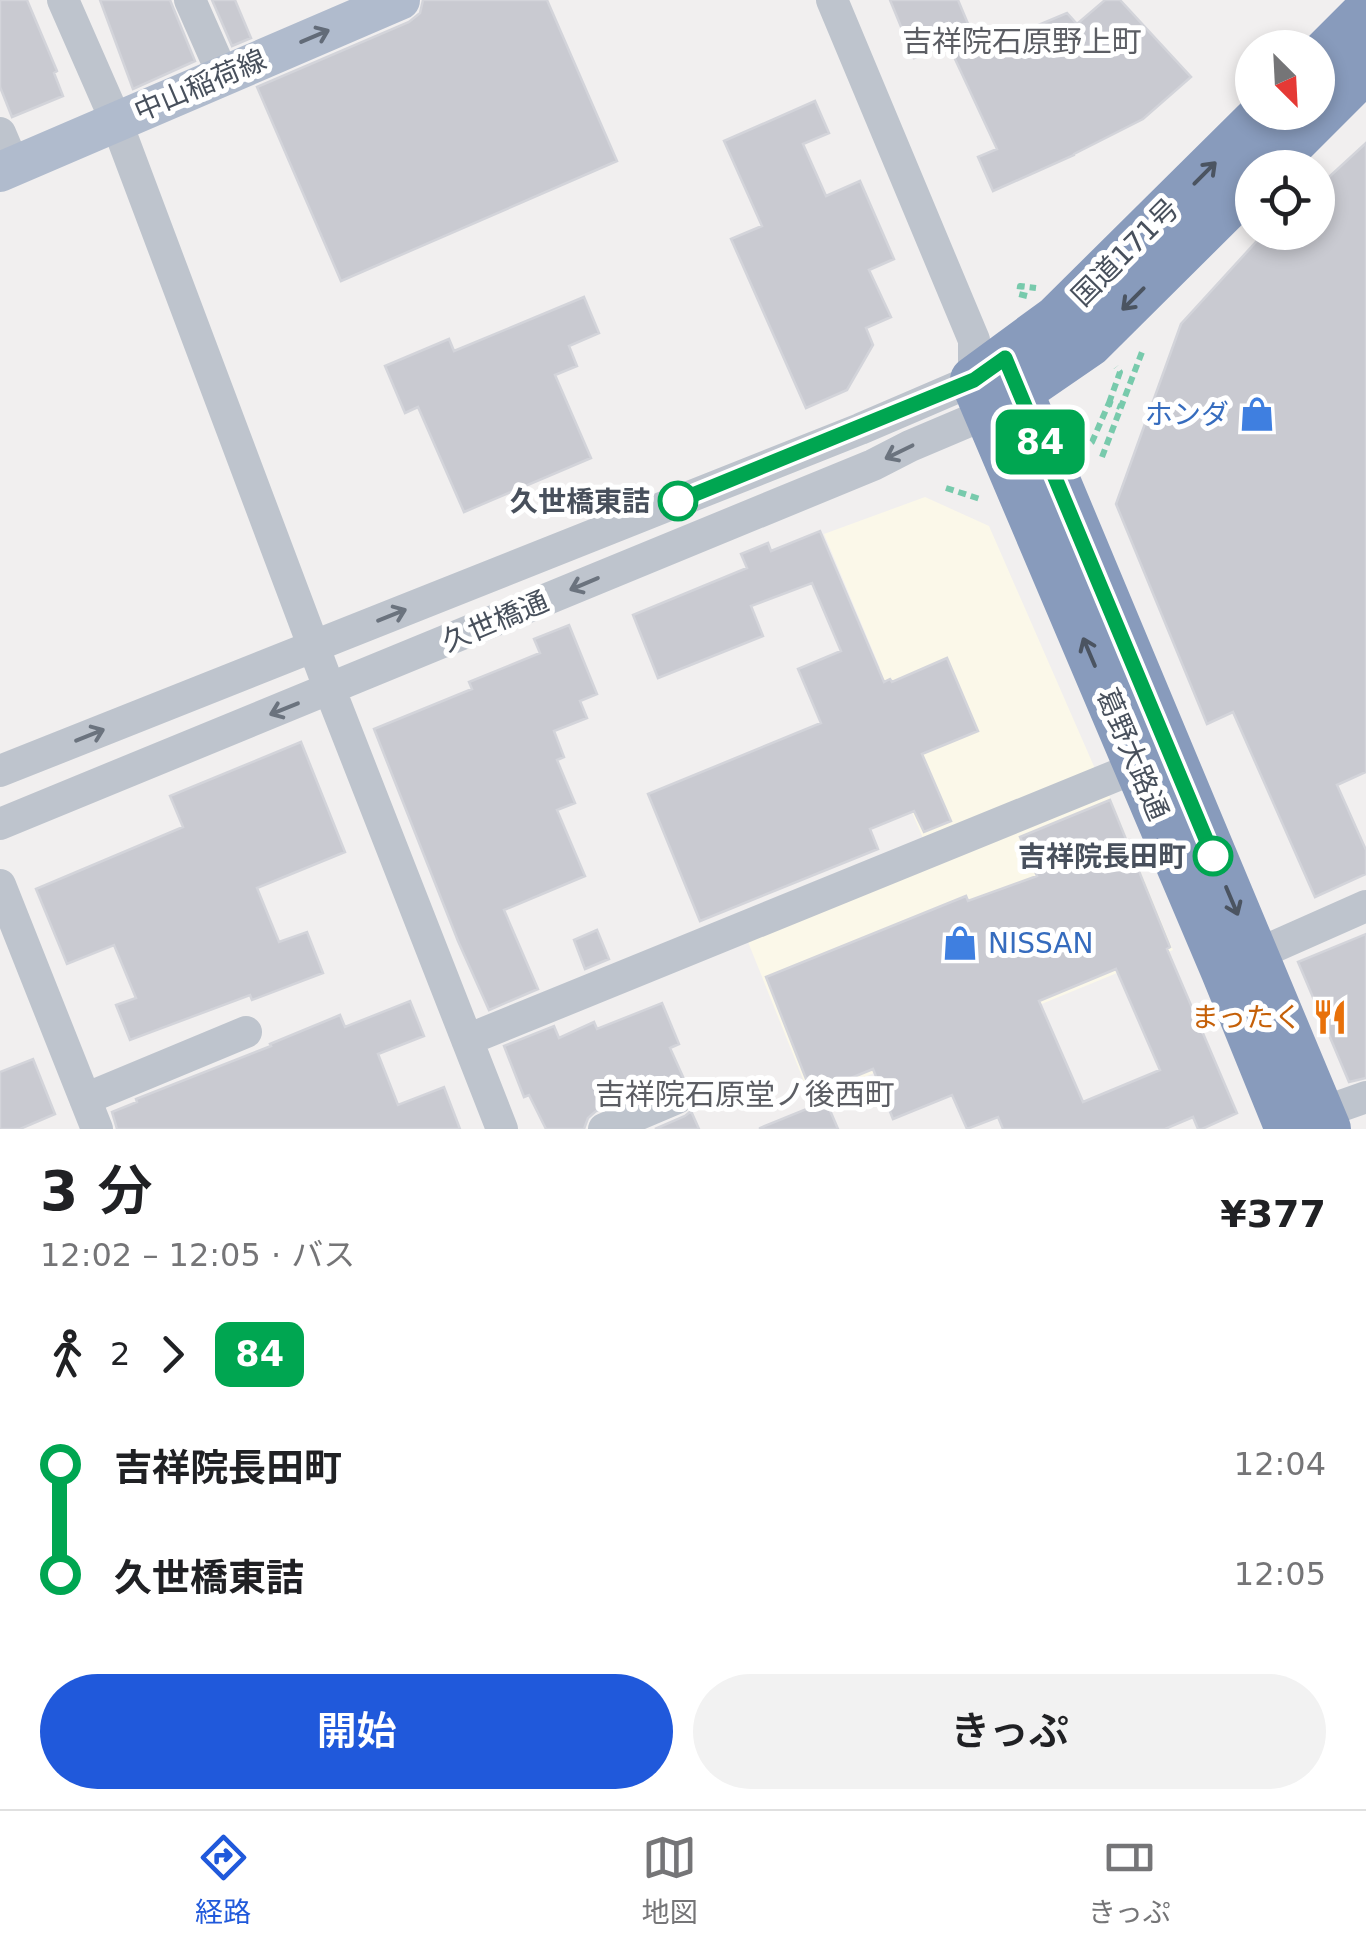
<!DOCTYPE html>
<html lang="ja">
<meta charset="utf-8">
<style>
body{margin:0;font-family:"DejaVu Sans","Noto Sans JP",sans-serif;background:#f2f2f2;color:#202124;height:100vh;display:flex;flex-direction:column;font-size:38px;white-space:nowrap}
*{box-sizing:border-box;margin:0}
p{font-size:32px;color:#757577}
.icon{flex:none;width:55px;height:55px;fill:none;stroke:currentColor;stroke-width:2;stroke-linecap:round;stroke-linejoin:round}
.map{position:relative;height:1129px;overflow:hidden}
.sheet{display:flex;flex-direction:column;background:#fff;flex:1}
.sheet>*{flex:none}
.badge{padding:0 20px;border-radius:15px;font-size:35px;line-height:65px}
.needle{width:65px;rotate:156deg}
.buttons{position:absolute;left:1235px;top:30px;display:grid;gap:20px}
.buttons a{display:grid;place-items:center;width:100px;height:100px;border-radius:50%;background:#fff;box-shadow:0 5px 15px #0003;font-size:50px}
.map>.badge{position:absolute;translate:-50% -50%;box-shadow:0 0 0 5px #fff}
.legs{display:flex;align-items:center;gap:15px;height:110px;padding:0 40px;font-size:32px}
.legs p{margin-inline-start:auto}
.overview{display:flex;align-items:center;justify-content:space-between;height:170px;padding:0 40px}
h1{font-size:55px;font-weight:600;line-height:75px}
.button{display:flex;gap:20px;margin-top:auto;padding:20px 40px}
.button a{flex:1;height:115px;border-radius:60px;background:#2059db;color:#fff;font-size:40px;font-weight:600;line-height:115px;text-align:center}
.button a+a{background:#f2f2f2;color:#202124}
ul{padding:0 40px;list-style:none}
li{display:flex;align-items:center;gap:35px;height:110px;font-size:38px}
li i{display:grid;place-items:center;width:15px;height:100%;margin:0 12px;background:currentColor}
li i::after{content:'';width:25px;height:25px;margin:-12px;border:8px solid;border-radius:50%;background:#fff}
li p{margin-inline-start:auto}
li:first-child i{background:linear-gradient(#0000 50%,currentColor 0)}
li:last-child i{background:linear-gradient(currentColor 50%,#0000 0)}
.menu{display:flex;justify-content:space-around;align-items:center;height:140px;border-top:2px solid #e0e0e0;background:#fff;font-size:28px;color:#757577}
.menu a{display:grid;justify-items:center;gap:5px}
.menu .selected{color:#2059db}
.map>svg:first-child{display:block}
</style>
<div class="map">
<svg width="1366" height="1129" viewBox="0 0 1366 1129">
<rect width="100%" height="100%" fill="#f1efef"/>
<!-- commercial -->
<path fill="#fbf8e9" d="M 925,497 L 989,526 L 1096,771 L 925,843 L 856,679 L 880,668 L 824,534 Z
M 1107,790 L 1173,950 L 811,1099 L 746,937 Z"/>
<!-- building -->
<path fill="#c9cad1" stroke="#d3d4da" stroke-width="2.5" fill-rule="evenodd" d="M 0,0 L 27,0 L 57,71 L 54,73 L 63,96 L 12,117 L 0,87 Z
M 100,0 L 170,0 L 195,61 L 133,89 Z
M 212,0 L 235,0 L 251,38 L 232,46 Z
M 423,0 L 547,0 L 617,161 L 341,281 L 257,87 L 409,22 L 420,13 Z
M 890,0 L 958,0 L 979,50 L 1067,13 L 1077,24 L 1105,0 L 1120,0 L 1191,77 L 1143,119 L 1074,154 L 1074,155 L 993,191 L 978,157 L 997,149 L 948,44 L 914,58 Z
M 815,101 L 829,133 L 803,144 L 826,196 L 860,181 L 894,259 L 869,270 L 891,317 L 866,328 L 873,345 L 847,390 L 806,408 L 731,239 L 762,226 L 724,141 Z
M 1366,143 L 1366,772 L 1337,785 L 1366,850 L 1366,874 L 1315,897 L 1233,712 L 1207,724 L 1116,504 L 1181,324 L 1265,232 L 1318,232 L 1318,187 Z
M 584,297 L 599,333 L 569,346 L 577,366 L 555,375 L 591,458 L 464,512 L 418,407 L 405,413 L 385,366 L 449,339 L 454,351 Z
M 820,531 L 884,682 L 890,679 L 892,682 L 947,658 L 978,731 L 922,754 L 951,821 L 924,832 L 914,811 L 870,829 L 878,849 L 700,921 L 648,794 L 821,723 L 798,669 L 841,651 L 812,583 L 751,606 L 763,636 L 658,678 L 633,615 L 747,568 L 741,554 L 768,543 L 771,551 Z
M 569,625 L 597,694 L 580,701 L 587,718 L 554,731 L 564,757 L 557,760 L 575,803 L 557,810 L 585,876 L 504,910 L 538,989 L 489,1010 L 458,941 L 374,729 L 472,689 L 469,682 L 540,653 L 534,639 Z
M 301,742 L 345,852 L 257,888 L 279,942 L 307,932 L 323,973 L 252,1000 L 250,995 L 130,1040 L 116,1005 L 136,998 L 114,945 L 67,964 L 36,889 L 183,827 L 170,796 Z
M 1110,800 L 1170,947 L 1167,949 L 1237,1113 L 1202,1129 L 1198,1129 L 1193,1117 L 1165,1129 L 1003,1129 L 998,1117 L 967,1129 L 952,1095 L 893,1119 L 873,1069 L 812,1094 L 766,977 L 966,896 L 968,901 L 1037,876 L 1020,837 ZM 1116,969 L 1160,1070 L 1083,1102 L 1039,1001 Z
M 597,930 L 609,959 L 585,969 L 574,940 Z
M 1366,934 L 1366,1078 L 1349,1082 L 1298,962 Z
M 410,1001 L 424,1036 L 378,1054 L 398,1105 L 444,1087 L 460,1129 L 117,1129 L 112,1112 L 137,1102 L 136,1099 L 271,1046 L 270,1044 L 340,1015 L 345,1027 Z
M 662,1003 L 679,1044 L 670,1048 L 684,1079 L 669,1080 L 596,1111 L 588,1118 L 584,1129 L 546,1129 L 529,1095 L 524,1097 L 504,1046 L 554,1026 L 559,1038 L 594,1022 L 597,1029 Z
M 33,1059 L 55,1114 L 20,1129 L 0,1129 L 0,1072 Z
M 826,1101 L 838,1129 L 760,1129 L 760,1128 Z
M 691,1111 L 699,1129 L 655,1129 L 685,1116 Z"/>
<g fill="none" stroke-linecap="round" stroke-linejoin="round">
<!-- path -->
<path stroke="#78caac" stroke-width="6" stroke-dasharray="8 5" stroke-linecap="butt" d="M 1027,296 L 1019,294 L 1020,286 L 1036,288
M 1109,403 L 1120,372 L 1116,367
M 1081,450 L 1092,442 L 1109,403 L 1120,407
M 1102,457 L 1142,352
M 946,488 L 983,500"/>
<!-- minor -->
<path stroke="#bec4cd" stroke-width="32" d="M 63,0 L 116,121 L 330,690 L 502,1129
M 190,0 L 223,75
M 0,133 L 14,166
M 0,771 L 860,429 L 974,380 L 974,340 L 832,0
M 0,824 L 873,465 L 910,446 L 988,413
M 0,885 L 97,1129
M 1237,963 L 1366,906
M 467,1040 L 1157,759
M 85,1099 L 246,1032
M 1301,1120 L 1366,1097
M 604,1129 L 677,1098"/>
<!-- major -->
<path stroke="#b0bbcd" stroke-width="40" d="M 0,172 L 400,0"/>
<!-- highway -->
<path stroke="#889bbc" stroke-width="48" d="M 1318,61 L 1366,13
M 1266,112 L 1057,319 L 974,380 L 1224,969 L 1289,1129
M 1266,168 L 1366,68
M 1005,358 L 1327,1129
M 993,409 L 1089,343 L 1252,181"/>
</g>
<!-- one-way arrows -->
<defs><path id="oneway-shaft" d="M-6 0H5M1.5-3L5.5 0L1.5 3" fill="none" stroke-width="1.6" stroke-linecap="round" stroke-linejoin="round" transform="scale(2.5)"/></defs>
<use stroke="#626b78" href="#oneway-shaft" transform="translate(315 36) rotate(-23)"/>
<g stroke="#4b5461">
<use href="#oneway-shaft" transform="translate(1205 173) rotate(-45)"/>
<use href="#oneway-shaft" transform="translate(1133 299) rotate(135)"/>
<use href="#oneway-shaft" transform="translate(1089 652) rotate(-113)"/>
<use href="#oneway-shaft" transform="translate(1232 901) rotate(67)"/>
</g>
<g stroke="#6b737e">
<use href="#oneway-shaft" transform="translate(899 452) rotate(154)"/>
<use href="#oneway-shaft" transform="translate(584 584) rotate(157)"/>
<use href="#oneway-shaft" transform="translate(392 615) rotate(-22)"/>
<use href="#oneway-shaft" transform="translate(284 709) rotate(158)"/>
<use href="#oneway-shaft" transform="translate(90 735) rotate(-22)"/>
</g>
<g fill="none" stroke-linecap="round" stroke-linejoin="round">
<defs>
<path id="line-1" d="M 678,501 L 974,380 L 1005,358 L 1213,856"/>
</defs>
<!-- line-1 casing -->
<use href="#line-1" stroke="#fff" stroke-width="22"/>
<!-- line-1 -->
<use href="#line-1" stroke="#00a651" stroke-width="15"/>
</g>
<!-- icons -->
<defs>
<symbol id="shop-bare" viewBox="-9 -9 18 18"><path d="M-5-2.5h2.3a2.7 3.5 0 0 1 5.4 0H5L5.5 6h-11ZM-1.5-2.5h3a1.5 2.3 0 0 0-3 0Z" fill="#3f7fe0" stroke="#fff" stroke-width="2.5" paint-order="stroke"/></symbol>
<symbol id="restaurant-bare" viewBox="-9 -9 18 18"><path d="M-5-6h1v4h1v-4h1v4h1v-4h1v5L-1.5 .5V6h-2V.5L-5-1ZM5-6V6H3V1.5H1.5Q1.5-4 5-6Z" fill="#e8710a" stroke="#fff" stroke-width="2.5" paint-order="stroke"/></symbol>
</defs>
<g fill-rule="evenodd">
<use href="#shop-bare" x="1232" y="389" width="50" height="50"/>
<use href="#shop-bare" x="935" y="918" width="50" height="50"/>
<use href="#restaurant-bare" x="1305" y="992" width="50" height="50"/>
</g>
<!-- markers -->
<g fill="#fff" stroke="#00a651" stroke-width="5">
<circle cx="678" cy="501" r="18"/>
<circle cx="1213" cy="856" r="18"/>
</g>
<g text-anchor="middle" stroke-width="10" stroke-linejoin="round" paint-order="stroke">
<!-- street labels -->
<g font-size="28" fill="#48505c" stroke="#fff">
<text transform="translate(200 85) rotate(-23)" y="10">中山稲荷線</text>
<text transform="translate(1125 252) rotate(-45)" y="10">国道171号</text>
<text transform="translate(495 621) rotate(-23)" y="10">久世橋通</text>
<text transform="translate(1133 754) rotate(67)" y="10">葛野大路通</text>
</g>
<!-- shop labels -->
<g font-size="28" fill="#366cbe" stroke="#fff" text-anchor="end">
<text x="1229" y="424">ホンダ</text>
<text x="988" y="953" text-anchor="start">NISSAN</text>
</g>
<!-- stop labels -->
<g font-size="28" font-weight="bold" fill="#48505c" stroke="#fff" text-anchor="end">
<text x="650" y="511">久世橋東詰</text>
<text x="1186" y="866">吉祥院長田町</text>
</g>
<!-- food labels -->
<g font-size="28" fill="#c56008" stroke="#fff" text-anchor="end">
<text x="1302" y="1027">まったく</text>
</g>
<!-- neighbourhood labels -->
<g font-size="30" fill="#5c5e64" stroke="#fff">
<text x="1022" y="52">吉祥院石原野上町</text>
<text x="745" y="1105">吉祥院石原堂ノ後西町</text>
</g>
</g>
</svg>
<div class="buttons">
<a><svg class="needle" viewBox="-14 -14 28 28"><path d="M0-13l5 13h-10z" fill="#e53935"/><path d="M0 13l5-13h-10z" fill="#757577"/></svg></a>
<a><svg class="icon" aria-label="locate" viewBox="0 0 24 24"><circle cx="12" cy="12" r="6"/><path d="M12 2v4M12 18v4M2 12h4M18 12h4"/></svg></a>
</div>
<b class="badge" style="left:1040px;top:442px;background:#00a651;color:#fff">84</b>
</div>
<section class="sheet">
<div class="overview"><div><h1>3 分</h1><p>12:02 – 12:05 · バス</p></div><b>¥377</b></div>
<div class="legs"><svg class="icon" aria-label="walk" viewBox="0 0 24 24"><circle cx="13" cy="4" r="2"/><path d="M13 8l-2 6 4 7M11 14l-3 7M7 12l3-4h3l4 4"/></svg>2<svg class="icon" aria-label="forward" viewBox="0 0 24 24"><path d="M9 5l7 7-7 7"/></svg><b class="badge" style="background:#00a651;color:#fff">84</b></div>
<ul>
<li><i style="color:#00a651"></i><b>吉祥院長田町</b><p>12:04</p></li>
<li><i style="color:#00a651"></i><b>久世橋東詰</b><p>12:05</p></li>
</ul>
<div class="button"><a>開始</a><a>きっぷ</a></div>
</section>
<nav class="menu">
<a class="selected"><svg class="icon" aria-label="directions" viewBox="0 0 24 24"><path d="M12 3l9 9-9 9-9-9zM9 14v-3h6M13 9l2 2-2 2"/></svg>経路</a>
<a><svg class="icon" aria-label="map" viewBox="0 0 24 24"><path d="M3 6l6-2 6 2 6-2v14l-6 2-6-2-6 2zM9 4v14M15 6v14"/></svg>地図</a>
<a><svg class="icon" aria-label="tickets" viewBox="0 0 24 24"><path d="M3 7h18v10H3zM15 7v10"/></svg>きっぷ</a>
</nav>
